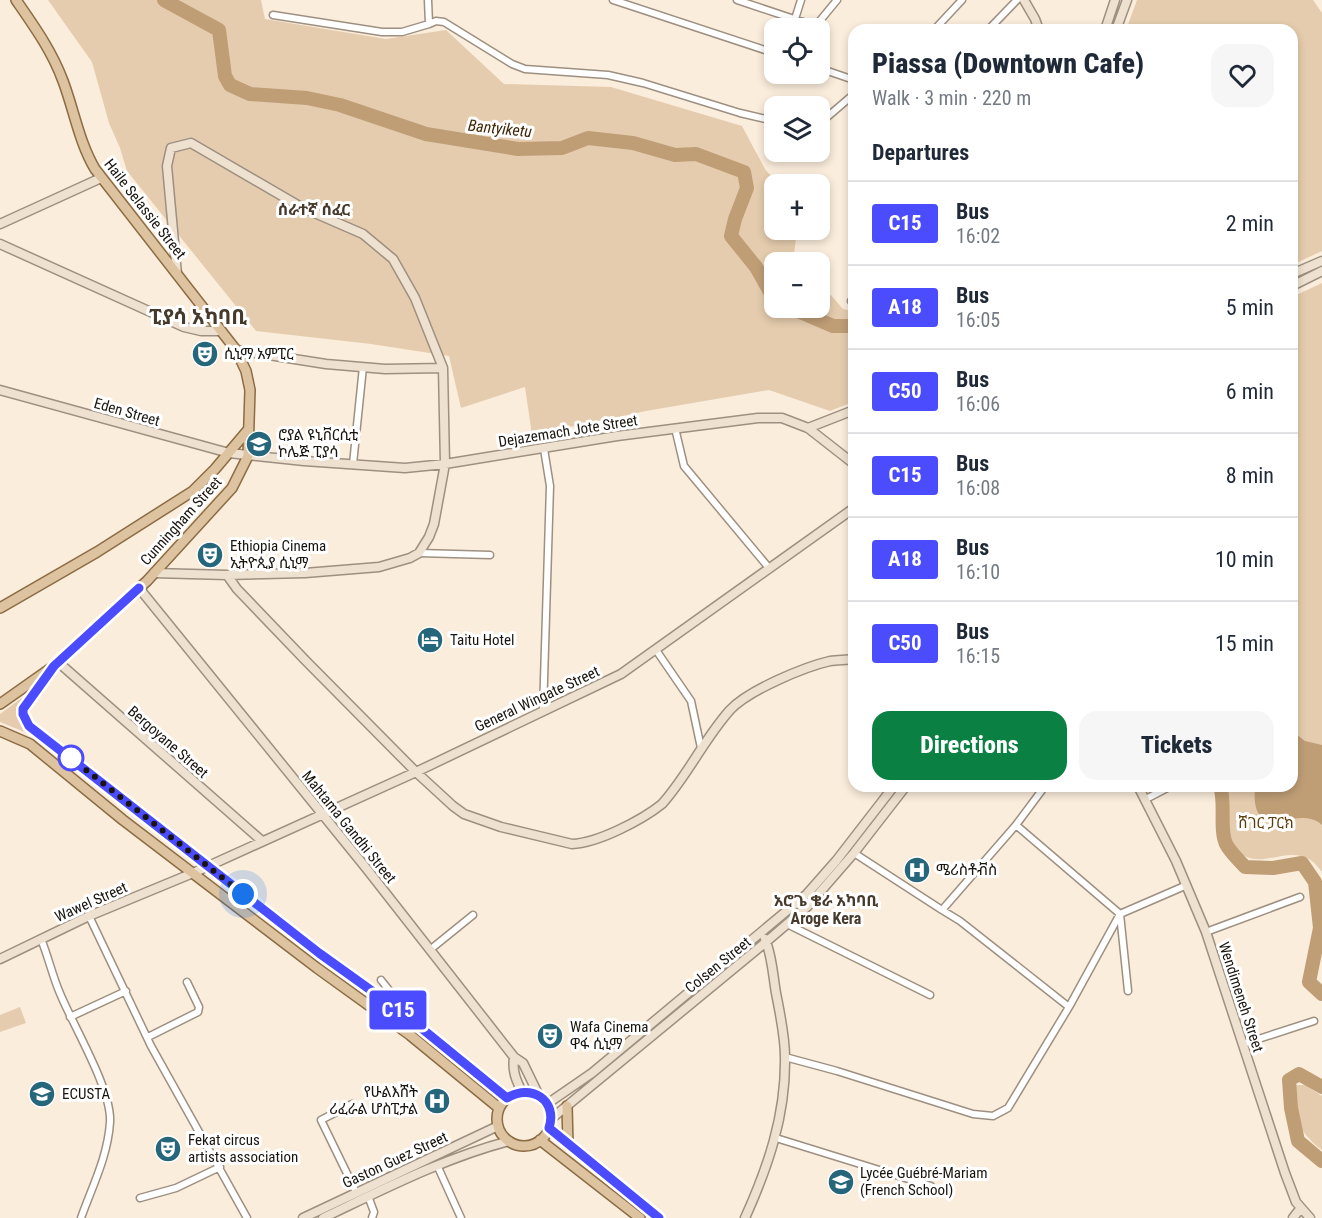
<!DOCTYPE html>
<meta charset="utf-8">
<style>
body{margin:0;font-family:"Roboto Condensed","Noto Sans Ethiopic",sans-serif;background:#f6f6f7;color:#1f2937;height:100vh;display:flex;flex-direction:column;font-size:22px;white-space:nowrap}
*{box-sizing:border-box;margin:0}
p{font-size:20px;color:#747a83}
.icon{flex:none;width:33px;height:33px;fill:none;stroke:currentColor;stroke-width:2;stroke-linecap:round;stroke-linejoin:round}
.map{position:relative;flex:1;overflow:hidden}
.drawer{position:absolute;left:848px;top:24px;width:450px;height:768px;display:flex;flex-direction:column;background:#fff;border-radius:18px;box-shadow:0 3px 9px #0003}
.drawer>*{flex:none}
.badge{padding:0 12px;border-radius:4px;font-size:21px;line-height:39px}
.buttons{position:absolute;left:764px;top:18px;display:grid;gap:12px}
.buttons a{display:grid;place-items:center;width:66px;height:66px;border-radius:12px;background:#fff;box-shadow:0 3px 9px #0003;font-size:30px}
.you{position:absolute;width:30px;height:30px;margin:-15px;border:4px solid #fff;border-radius:50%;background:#1a73e8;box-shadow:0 0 0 9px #1a73e833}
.map>.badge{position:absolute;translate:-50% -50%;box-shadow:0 0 0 3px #fff}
h2{padding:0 24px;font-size:22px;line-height:54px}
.round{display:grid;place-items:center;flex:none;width:63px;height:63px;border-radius:18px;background:#f6f6f7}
.overview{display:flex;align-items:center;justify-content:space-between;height:102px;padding:0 24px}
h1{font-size:28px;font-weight:800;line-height:45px}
.cta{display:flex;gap:12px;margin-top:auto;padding:12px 24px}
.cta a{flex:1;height:69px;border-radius:18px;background:#0b8043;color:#fff;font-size:24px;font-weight:800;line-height:69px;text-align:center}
.cta a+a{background:#f6f6f7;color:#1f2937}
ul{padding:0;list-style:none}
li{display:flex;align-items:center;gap:18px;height:84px;padding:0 24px;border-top:2px solid #e0e1e3}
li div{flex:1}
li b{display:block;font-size:22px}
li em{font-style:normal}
li .badge{min-width:66px;font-weight:700;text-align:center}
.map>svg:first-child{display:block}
</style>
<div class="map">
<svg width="1322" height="1218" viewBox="0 0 1322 1218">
<rect width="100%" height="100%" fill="#fbeddc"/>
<!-- green -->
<path fill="#e5ccae" d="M 48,0 L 261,0 L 265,19 L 386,39 L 446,30 L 504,84 L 611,87 L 742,126 L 765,169 L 778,184 L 774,184 L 774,230 L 797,230 L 793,262 L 774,262 L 774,308 L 819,308 L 819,290 L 830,294 L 843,309 L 853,311 L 853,402 L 830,411 L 769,390 L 646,411 L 532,435 L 525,387 L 461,408 L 449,356 L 371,344 L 256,331 L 127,171 L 120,148 L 109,123 L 92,62 Z
M 1137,0 L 1313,0 L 1322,13 L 1322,251 L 1292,265 L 1292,30 L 1126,30 Z
M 1322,283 L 1322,872 C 1318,867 1314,862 1309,859 C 1283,844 1252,878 1232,842 C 1224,826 1230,803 1225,786 L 1292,786 L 1292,297 Z
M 23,697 C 17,712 17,719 27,733 L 0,722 L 0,714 Z
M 20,1007 L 26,1023 L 0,1032 L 0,1015 Z
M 1296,1085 L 1305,1085 L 1322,1096 L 1322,1150 C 1304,1137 1283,1109 1296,1085 Z"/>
<!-- water -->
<path fill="#bf9e76" d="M 1292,731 L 1305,741 L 1322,745 L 1322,825 C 1297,802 1250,849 1255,786 L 1292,786 Z"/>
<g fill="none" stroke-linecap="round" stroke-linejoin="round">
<!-- river -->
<path stroke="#bf9e76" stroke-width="14" d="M 164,0 L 219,30 L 225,76 L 230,85 L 250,94 L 307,98 L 340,105 L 426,134 L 518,149 L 562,148 L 588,138 L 633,143 L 675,155 L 696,154 L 744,172 L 747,188 L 735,219 L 731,236 L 756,267 L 774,299
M 791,308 L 833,326 L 854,326
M 1220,786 C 1226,803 1219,829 1226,844 C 1230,852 1239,860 1245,867 L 1273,868 L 1302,863 L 1315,882 L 1320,928 L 1309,982 L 1322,994
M 1322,1087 L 1299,1074 L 1289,1080 L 1291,1108 L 1298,1141 L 1322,1161"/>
<defs>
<path id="street" d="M 428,0 L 429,24 L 436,21 L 444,22 L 512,64 L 525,69 L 608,75 L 643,83 L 740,113 L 774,121
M 613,0 L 774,53
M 737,0 L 815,26
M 273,15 L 382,32 L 402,32 L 429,24
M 795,19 L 801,0
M 814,28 L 837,0
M 934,30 L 962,0
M 988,30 L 1017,0
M 819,68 L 854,80
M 819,124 L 854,94
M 851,301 L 854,301
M 675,428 L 684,466 L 769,568
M 353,464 L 363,367
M 419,553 L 490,555
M 656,650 L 691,701 L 701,748
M 543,712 L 550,486 L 544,449
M 1146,799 L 1171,786
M 854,853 L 942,910 L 1016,825
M 942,910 L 960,921 L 1069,1007
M 89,916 L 151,1046 L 247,1218
M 787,924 L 930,995
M 1206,932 L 1300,897
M 41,939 C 48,956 52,974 59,991 C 72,1024 112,1089 110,1122 C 108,1156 92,1187 81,1218
M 431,949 L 473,915
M 381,980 L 389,990 L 383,998
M 1128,991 L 1120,914 L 1187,885
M 70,1017 L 126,991
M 148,1037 L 198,1012 L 199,1007 L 187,982
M 1243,1044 L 1314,1021
M 785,1057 L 837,1071 L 973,1114 L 993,1116 L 1008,1108 L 1069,1007 L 1120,914 L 1016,825 L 1045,786
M 352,1104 L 321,1120 L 356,1192
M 776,1138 L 931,1186
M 437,1165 L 461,1218
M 368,1196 L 374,1212 L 372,1218
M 140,1198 L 176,1188 L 220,1167"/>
<path id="secondary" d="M 1024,0 L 1035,19 L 1039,30
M 1105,30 L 1115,0
M 1116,30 L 1127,0
M 0,224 L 101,178
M 0,244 L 184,327 L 201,331 L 221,331
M 1292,274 L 1322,261
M 1292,286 L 1322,271
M 236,350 L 326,364 L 385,369 L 443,368
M 0,390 L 229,453 L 304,461 L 405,468 L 445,464 L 617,436 L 758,418 L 782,418 L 808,428 L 854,464
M 808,428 L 854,410
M 154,573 L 227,575 L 305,573 L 379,567 L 410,558 L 419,553 L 429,537 L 434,524 L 445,464 L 443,368 L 415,298 L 393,259 L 363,234 L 301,207 L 191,143 L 171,148 L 167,166 L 177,274
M 227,575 L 237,589 L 307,662 L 416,772 L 453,806 L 464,814 L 501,827 L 572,844 C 598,843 642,820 662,804 C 688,775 704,739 730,710 C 749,690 804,667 830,661 C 838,660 846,660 854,659
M 139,588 L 366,868 L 514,1057 L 523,1063 L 539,1096
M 58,662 L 262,841
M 1138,786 L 1176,861 L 1206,932 L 1285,1173 L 1296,1202 L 1310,1218
M 0,959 L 89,916 L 193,873 L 416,772 L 621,674 L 854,508
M 514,1057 C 512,1071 516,1080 522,1092
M 547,1104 L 592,1073 L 807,894 L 836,861 L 894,786
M 551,1119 L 766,942 L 808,906 L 854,853 L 906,786
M 303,1218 L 498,1126
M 323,1218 C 384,1189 444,1158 509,1141
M 745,1218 C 768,1167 786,1115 785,1057 C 785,1036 780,1014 776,993 C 773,976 772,955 765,939
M 1293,1218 L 1300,1209"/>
<path id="primary" d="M 0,608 L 97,552 L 193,491 L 215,469 L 248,430
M 49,673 L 23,709 L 23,714 L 29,726 L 319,953 L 404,1014 L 507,1098
M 0,704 L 54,666 L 147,581 L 232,488 L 248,456 L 249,421 L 250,390 L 246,371 L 236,350 L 95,169 C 79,142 74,110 63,81 C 52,51 34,26 16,0
M 0,731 L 30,744 L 123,820 L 317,968 L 410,1035 L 499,1108
M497 1119a27 27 0 1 1 54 0a27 27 0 1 1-54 0Z
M 567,1106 L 568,1145
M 550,1128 L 659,1218
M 540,1140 L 640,1218"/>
</defs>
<!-- street casing -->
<use href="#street" stroke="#9e9081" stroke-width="9"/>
<!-- secondary casing -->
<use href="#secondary" stroke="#9e9081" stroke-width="11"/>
<!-- primary casing -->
<use href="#primary" stroke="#8b6c44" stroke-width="12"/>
<!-- street -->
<use href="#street" stroke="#fff" stroke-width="6"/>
<!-- secondary -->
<use href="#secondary" stroke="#eee1d0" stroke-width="8"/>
<!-- primary -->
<use href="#primary" stroke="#dec3a0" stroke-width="9"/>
</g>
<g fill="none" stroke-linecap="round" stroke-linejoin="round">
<defs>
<path id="line" d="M 139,588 L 54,666 L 23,709 L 23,714 L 29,726 L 319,953 L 404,1014 L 507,1098 C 531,1083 558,1100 549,1128 L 659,1218"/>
</defs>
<!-- line casing -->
<use href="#line" stroke="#fff" stroke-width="14"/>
<!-- line -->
<use href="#line" stroke="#4c4cff" stroke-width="9"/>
<!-- walk -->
<path stroke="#19140e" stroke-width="6" stroke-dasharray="0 10.8" d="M 71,758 L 66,754 L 243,894"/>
</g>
<!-- icons -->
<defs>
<symbol id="theatre-disc" viewBox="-11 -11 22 22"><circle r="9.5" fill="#25667a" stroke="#fff"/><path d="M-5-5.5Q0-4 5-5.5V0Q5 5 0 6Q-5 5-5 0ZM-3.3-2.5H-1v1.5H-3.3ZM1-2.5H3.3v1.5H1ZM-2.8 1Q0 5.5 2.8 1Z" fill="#fff"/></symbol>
<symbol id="university-disc" viewBox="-11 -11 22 22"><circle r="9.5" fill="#25667a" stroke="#fff"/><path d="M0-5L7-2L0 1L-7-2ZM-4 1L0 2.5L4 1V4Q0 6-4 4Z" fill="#fff"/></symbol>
<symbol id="hotel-disc" viewBox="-11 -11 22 22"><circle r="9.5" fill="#25667a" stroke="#fff"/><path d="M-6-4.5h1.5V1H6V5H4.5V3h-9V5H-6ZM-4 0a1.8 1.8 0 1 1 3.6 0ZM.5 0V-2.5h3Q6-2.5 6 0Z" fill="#fff"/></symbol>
<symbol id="hospital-disc" viewBox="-11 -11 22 22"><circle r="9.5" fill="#25667a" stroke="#fff"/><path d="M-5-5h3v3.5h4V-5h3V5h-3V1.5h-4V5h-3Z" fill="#fff"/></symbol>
<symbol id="school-disc" viewBox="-11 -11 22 22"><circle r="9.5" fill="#25667a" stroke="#fff"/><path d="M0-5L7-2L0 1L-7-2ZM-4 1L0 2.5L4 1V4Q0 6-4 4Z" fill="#fff"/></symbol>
</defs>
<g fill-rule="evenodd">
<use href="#theatre-disc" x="190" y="339" width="30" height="30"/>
<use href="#university-disc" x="244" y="429" width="30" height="30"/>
<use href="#theatre-disc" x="195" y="540" width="30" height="30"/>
<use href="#hotel-disc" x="415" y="625" width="30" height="30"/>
<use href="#hospital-disc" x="902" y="855" width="30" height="30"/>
<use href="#theatre-disc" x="535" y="1021" width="30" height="30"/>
<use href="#university-disc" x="27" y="1079" width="30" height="30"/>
<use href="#hospital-disc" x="422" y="1086" width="30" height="30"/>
<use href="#theatre-disc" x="153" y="1134" width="30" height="30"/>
<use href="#school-disc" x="826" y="1167" width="30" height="30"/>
</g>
<!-- markers -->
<circle fill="#fff" stroke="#4c4cff" stroke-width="3" cx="71" cy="758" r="12"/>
<g text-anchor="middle" stroke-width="6" stroke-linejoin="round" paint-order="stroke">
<!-- street labels -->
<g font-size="15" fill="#19140e" stroke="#fff">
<text transform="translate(145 209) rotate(52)" y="5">Haile Selassie Street</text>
<text transform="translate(127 412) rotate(16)" y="5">Eden Street</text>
<text transform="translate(568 431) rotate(-9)" y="5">Dejazemach Jote Street</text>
<text transform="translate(181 521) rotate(-48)" y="5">Cunningham Street</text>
<text transform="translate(537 699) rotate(-25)" y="5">General Wingate Street</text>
<text transform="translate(168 742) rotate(41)" y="5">Bergoyane Street</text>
<text transform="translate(349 827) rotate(51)" y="5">Mahtama Gandhi Street</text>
<text transform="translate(91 902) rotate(-24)" y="5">Wawel Street</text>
<text transform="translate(718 965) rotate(-39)" y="5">Colsen Street</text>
<text transform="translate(1241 997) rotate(72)" y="5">Wendimeneh Street</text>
<text transform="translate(395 1160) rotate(-25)" y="5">Gaston Guez Street</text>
</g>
<!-- poi labels -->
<g font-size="15" fill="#19140e" stroke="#fff" text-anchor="start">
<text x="224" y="359">ሲኒማ አምፒር</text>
<text x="278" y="440">ሮያል ዩኒቨርሲቲ<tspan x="278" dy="17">ኮሌጅ ፒያሳ</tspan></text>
<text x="230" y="551">Ethiopia Cinema<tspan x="230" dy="17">ኢትዮጲያ ሲኒማ</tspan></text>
<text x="450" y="645">Taitu Hotel</text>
<text x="936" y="875">ሜሪስቶቭስ</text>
<text x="570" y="1032">Wafa Cinema<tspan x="570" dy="17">ዋፋ ሲኒማ</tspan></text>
<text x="418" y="1097" text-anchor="end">የሁልእሸት<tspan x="418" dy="17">ሪፈራል ሆስፒታል</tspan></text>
<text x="62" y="1099">ECUSTA</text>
<text x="188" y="1145">Fekat circus<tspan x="188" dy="17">artists association</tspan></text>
<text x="860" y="1178">Lycée Guébré-Mariam<tspan x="860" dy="17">(French School)</tspan></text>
</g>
<!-- park labels -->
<g font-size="15" fill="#5e3d0a" stroke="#fff">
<text x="1266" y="828">ሸገር ፓርክ</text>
</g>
<!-- water labels -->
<g font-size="16" font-style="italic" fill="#412907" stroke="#fff">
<text transform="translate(500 128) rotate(6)" y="6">Bantyiketu</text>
</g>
<!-- neighbourhood labels -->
<g font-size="16" font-weight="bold" fill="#463a2d" stroke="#fff">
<text x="314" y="215">ሰራተኛ ሰፈር</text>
<text x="826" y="906">አሮጌ ቄራ አካባቢ<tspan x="826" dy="18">Aroge Kera</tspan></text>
</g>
<!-- district labels -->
<g font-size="21" font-weight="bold" fill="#463a2d" stroke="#fff">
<text x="198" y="324">ፒያሳ አካባቢ</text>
</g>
</g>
</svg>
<div class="buttons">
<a><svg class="icon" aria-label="locate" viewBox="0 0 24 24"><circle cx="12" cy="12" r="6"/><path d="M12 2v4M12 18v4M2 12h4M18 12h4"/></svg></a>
<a><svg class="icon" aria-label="layers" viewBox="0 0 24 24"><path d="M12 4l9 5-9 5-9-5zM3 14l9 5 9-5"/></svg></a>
<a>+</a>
<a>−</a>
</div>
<div class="you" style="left:243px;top:894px"></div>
<b class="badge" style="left:398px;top:1010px;background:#4c4cff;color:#fff">C15</b>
<section class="drawer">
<div class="overview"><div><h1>Piassa (Downtown Cafe)</h1><p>Walk · 3 min · 220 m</p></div><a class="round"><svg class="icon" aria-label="heart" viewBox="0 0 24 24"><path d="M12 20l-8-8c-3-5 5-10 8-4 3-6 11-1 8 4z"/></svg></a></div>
<h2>Departures</h2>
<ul>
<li><span class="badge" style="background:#4c4cff;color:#fff">C15</span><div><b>Bus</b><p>16:02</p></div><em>2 min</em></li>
<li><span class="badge" style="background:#4c4cff;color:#fff">A18</span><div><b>Bus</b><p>16:05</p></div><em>5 min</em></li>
<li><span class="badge" style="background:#4c4cff;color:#fff">C50</span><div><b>Bus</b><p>16:06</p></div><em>6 min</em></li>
<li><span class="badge" style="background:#4c4cff;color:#fff">C15</span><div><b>Bus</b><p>16:08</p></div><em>8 min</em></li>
<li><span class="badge" style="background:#4c4cff;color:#fff">A18</span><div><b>Bus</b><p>16:10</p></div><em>10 min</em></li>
<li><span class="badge" style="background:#4c4cff;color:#fff">C50</span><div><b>Bus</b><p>16:15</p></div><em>15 min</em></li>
</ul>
<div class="cta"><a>Directions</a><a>Tickets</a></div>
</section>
</div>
